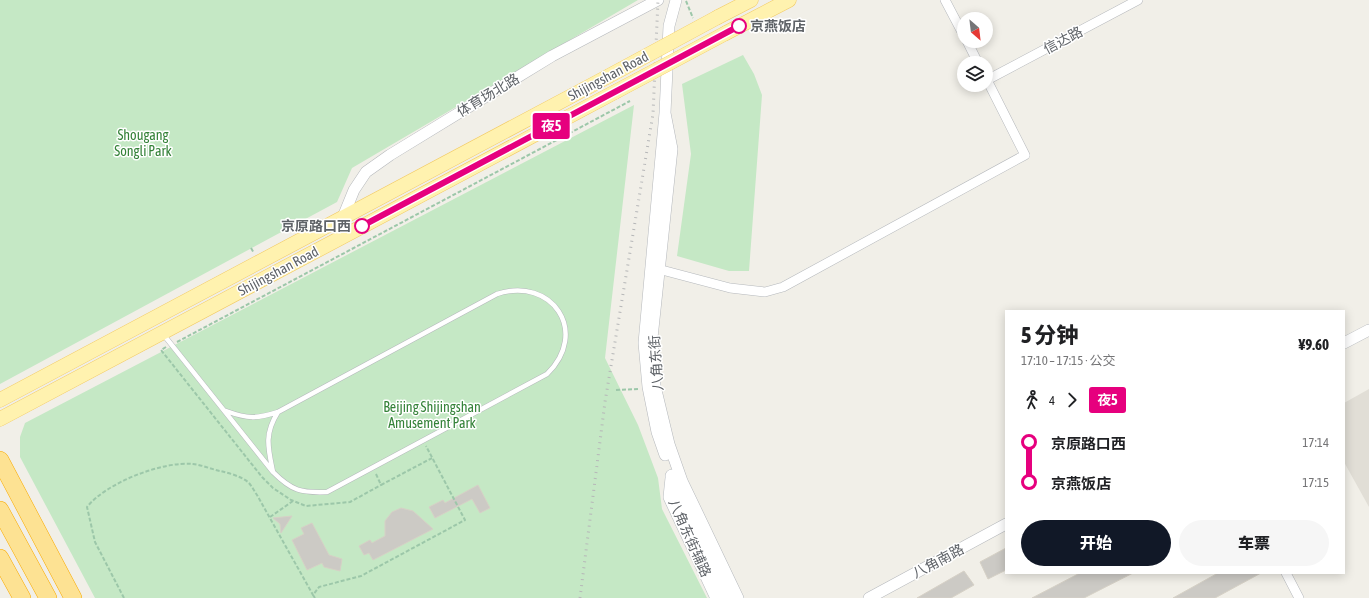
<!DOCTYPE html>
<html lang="zh">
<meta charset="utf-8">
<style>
body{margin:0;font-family:"Asap Condensed","Noto Sans SC",sans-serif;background:#f6f6f6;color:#202124;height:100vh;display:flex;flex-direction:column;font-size:15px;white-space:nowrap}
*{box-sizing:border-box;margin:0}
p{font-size:13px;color:#757577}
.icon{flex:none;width:22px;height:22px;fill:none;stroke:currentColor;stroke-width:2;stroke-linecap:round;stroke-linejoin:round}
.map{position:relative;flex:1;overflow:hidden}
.panel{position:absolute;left:1005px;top:310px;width:340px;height:264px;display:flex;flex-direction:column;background:#fff;border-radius:0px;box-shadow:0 2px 10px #0003}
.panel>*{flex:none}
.badge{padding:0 8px;border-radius:3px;font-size:14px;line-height:26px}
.needle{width:26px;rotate:152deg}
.controls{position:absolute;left:957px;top:12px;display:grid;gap:8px}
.controls a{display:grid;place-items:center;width:36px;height:36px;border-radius:50%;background:#fff;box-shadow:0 2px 10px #0003;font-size:20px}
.map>.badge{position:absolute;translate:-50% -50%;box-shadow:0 0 0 2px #fff}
.legs{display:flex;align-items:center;gap:6px;height:44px;padding:0 16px;font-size:13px}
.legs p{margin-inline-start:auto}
.headline{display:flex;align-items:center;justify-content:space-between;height:68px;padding:0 16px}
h1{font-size:22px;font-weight:800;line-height:30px}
.action{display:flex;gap:8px;margin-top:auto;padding:8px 16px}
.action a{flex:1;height:46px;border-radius:24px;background:#111827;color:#fff;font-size:16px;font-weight:800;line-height:46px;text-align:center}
.action a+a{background:#f6f6f6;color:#202124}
ul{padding:0 16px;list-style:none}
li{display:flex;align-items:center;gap:14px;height:40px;font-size:15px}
li i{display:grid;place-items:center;width:6px;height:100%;margin:0 5px;background:currentColor}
li i::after{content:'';width:10px;height:10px;margin:-5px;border:3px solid;border-radius:50%;background:#fff}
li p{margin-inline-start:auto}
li:first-child i{background:linear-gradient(#0000 50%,currentColor 0)}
li:last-child i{background:linear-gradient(currentColor 50%,#0000 0)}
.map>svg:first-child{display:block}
</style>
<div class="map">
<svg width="1369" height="598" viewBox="0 0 1369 598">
<rect width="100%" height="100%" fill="#f1efe8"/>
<!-- education -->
<path fill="#e1ded6" d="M 1369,389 L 1369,507 L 1344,462 L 1344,403 Z"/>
<!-- green -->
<path fill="#c5e8c5" d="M 0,0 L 638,0 L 352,168 L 337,202 L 0,384 Z
M 743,55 L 754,74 L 762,95 L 749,271 L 729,271 L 677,256 L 691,154 L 682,84 Z
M 634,105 L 605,358 L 638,425 L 658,478 L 662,509 L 707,598 L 95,598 L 20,457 L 20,437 L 25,423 Z"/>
<!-- building -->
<path fill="#cccac5" stroke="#d6d1c6" d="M 478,485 L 490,508 L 480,513 L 472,499 L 435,518 L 429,507 L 443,500 L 445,503 Z
M 401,508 L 413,511 L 433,529 L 373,560 L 369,553 L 364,555 L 359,546 L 370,540 L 372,543 L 385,536 L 385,521 L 392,512 Z
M 292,516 L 281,533 L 280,524 L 273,518 Z
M 312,523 L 329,555 L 342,559 L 340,571 L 324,567 L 322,563 L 307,570 L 292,540 L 304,534 L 301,528 Z
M 1006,548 L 1006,570 L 988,579 L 980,562 Z
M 964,571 L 974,585 L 951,598 L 917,598 Z
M 1080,573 L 1133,573 L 1084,598 L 1032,598 Z
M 1218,573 L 1261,573 L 1215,598 L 1173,598 Z"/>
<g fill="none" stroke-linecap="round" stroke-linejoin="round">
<defs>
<path id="service" d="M 163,334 L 273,472 C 292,491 301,493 327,492 L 547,374 C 590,332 552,276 497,294 L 278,412 C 264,434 268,448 273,472
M 226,411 C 248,419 256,419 278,412"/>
<path id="minor" d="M 945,0 L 964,36
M 967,41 L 978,63
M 987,80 L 1138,0
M 658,269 L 730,288 L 765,292 L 783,287 L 1025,155 L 986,78
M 1286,573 L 1299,598"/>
<path id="tertiary" d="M 665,113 L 672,149 L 652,338 L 655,386 L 669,444 L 682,481 L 738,598
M 343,217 L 354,190 L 366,172 L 390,155 L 552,56 L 658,0
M 1344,343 L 1369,330
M 665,455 L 657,432 L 648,387 L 644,343 L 665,113 L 669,26 L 676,0
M 869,598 L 1006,524"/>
<path id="secondary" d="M 672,476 L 728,598
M 672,478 L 670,497 L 717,598"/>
<path id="primary" d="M 718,17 L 751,0
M 726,33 L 789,0
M 0,400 L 607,77
M 0,419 L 615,92"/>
<path id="motorway" d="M 0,460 L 73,598
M 0,510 L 48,598
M 0,558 L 22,598"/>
</defs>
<!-- service casing -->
<use href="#service" stroke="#b5b8bc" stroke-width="5.5"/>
<!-- minor casing -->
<use href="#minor" stroke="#b5b8bc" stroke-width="10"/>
<!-- tertiary casing -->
<use href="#tertiary" stroke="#b5b8bc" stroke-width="12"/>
<!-- secondary casing -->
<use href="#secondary" stroke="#b6babf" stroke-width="14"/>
<!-- primary casing -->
<use href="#primary" stroke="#f2c960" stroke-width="15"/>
<!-- motorway casing -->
<use href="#motorway" stroke="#f9ab00" stroke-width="18"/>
<!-- path -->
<path stroke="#9cc7a9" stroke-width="2" stroke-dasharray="4 2" stroke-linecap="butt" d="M 686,1 L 693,18
M 251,248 L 254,253
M 177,342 L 630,101
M 166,347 L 161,350 L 262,477 L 273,488 L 291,500 L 306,506 L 350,502 L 381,485
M 616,390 L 639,389
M 376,474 L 381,485 L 432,458
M 270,517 L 293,501
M 124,598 L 95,542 L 87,507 C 106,483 162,461 193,464 C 202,465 211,469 220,471 C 229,473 240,476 248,482 C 252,486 254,491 257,495 L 313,595
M 315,598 L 313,595 L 319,587 L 361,576 L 465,520 L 426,446"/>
<!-- service -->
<use href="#service" stroke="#fff" stroke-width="4.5"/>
<!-- minor -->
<use href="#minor" stroke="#fff" stroke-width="9"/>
<!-- tertiary -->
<use href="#tertiary" stroke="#fff" stroke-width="11"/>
<!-- secondary -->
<use href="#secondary" stroke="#fff" stroke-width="13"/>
<!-- primary -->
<use href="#primary" stroke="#fff2af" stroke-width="14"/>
<!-- motorway -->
<use href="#motorway" stroke="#fde293" stroke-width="17"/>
<!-- rail -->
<path stroke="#b6b7b8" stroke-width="3" stroke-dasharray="1 5" stroke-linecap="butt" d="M 580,598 L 605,402 L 653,114 L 658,0"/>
<defs>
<path id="primary-bridge" d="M 607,77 L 718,17
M 615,92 L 726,33"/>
</defs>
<!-- primary-bridge casing -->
<use href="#primary-bridge" stroke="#f2c960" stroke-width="15" stroke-linecap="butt"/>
<!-- primary-bridge -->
<use href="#primary-bridge" stroke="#fff2af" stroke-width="14"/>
</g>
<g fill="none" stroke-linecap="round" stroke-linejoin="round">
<defs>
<path id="line-1" d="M 362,226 L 739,26"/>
</defs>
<!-- line-1 casing -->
<use href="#line-1" stroke="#fff" stroke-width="9"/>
<!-- line-1 -->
<use href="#line-1" stroke="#e6007e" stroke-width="6"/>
</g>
<!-- markers -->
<g fill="#fff" stroke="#e6007e" stroke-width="2">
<circle cx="739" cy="26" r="7"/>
<circle cx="362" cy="226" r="7"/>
</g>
<g text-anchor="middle" stroke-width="3" stroke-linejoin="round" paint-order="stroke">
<!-- stop labels -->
<g font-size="14" font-weight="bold" fill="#5f6368" stroke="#fff" text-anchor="start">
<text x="750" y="31">京燕饭店</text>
<text x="351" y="231" text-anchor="end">京原路口西</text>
</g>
<!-- street labels -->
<g font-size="14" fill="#5f6368" stroke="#fff">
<text transform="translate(1063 40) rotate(-28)" y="5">信达路</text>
<text transform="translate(608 76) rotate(-28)" y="5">Shijingshan Road</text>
<text transform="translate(488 95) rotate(-31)" y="5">体育场北路</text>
<text transform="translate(278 271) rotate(-28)" y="5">Shijingshan Road</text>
<text transform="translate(656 363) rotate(-94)" y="5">八角东街</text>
<text transform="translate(690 538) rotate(66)" y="5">八角东街辅路</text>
<text transform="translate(938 561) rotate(-28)" y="5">八角南路</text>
</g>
<!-- park labels -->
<g font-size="14" fill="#348238" stroke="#fff">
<text x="143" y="140">Shougang<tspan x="143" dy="16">Songli Park</tspan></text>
<text x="432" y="412">Beijing Shijingshan<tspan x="432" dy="16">Amusement Park</tspan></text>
</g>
</g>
</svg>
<div class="controls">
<a><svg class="needle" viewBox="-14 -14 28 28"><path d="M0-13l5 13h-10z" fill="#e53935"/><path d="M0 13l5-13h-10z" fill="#757577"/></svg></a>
<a><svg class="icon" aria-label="layers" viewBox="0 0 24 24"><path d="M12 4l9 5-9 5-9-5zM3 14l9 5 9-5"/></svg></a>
</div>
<b class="badge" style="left:551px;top:126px;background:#e6007e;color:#fff">夜5</b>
<section class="panel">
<div class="headline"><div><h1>5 分钟</h1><p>17:10 – 17:15 · 公交</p></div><b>¥9.60</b></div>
<div class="legs"><svg class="icon" aria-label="walk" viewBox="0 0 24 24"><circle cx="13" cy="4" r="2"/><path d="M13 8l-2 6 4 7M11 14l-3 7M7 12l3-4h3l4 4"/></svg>4<svg class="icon" aria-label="forward" viewBox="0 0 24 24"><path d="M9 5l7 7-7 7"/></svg><b class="badge" style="background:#e6007e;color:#fff">夜5</b></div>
<ul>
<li><i style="color:#e6007e"></i><b>京原路口西</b><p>17:14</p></li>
<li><i style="color:#e6007e"></i><b>京燕饭店</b><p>17:15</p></li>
</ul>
<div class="action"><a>开始</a><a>车票</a></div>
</section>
</div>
